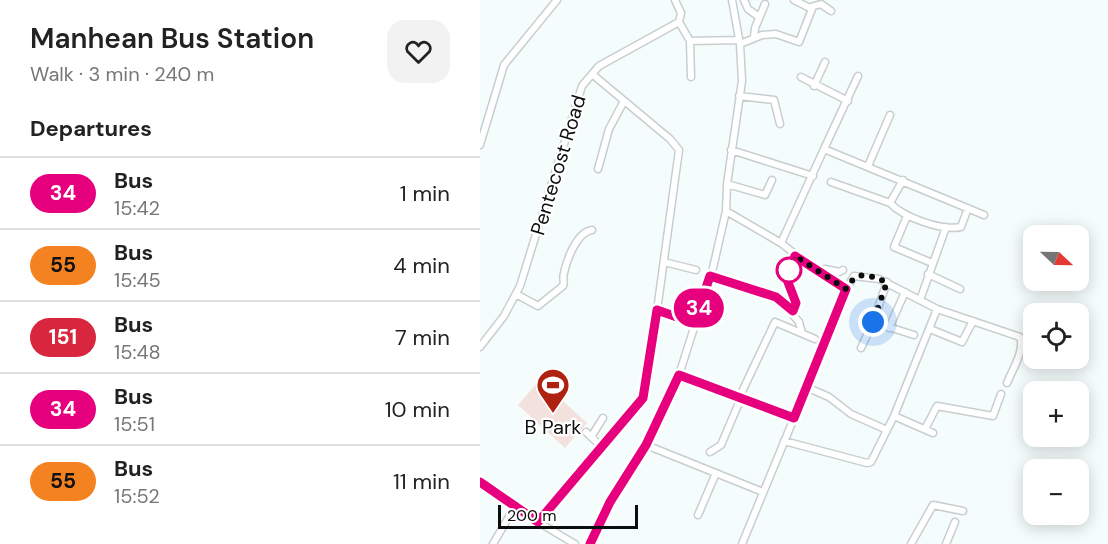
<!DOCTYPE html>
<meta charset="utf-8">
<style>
body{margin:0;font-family:"DM Sans",sans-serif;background:#f2f2f2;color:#222;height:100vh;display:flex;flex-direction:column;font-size:22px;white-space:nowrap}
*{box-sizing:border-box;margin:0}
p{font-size:20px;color:#767676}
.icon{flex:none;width:33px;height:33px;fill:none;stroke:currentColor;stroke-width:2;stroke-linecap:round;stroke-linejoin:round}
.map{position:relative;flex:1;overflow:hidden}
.details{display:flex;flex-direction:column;background:#fff;width:480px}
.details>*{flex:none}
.badge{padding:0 12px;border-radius:20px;font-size:21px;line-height:39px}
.needle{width:39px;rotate:112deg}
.controls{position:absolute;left:543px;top:225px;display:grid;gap:12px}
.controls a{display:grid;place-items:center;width:66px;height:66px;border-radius:12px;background:#fff;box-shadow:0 3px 15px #0003;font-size:30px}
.scale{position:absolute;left:18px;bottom:15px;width:140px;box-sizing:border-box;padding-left:6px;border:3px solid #0a0d0d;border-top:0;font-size:16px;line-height:21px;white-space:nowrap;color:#0a0d0d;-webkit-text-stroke:4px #fff;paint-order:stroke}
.you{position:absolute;width:30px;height:30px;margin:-15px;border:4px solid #fff;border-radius:50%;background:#1a73e8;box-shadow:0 0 0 9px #1a73e833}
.map>.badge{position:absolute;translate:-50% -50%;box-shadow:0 0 0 3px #fff}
h2{padding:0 30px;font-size:22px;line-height:54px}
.round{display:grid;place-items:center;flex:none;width:63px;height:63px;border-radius:18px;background:#f2f2f2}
.head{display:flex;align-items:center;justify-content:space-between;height:102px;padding:0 30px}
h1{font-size:28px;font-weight:600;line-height:45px}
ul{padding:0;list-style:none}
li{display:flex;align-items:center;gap:18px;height:72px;padding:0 30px;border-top:2px solid #e0e0e0}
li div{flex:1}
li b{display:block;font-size:22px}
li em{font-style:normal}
li .badge{min-width:66px;font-weight:700;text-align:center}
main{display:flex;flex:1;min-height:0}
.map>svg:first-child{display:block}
</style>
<main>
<section class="details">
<div class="head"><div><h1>Manhean Bus Station</h1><p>Walk · 3 min · 240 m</p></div><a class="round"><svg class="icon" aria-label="heart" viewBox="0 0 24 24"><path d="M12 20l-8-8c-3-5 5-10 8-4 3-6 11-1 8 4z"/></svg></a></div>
<h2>Departures</h2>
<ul>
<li><span class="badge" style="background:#e6007e;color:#fff">34</span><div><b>Bus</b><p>15:42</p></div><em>1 min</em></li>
<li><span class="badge" style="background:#f58220;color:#111">55</span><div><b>Bus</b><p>15:45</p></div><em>4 min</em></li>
<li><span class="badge" style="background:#d7263d;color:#fff">151</span><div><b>Bus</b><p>15:48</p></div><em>7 min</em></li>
<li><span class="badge" style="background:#e6007e;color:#fff">34</span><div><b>Bus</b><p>15:51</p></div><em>10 min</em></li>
<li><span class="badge" style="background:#f58220;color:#111">55</span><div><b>Bus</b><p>15:52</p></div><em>11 min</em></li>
</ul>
</section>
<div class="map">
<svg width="628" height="544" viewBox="0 0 628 544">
<rect width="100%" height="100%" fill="#f5fcfc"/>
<!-- green -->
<path fill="#f3e1de" d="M 60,380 L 107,423 L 85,448 L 38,405 Z"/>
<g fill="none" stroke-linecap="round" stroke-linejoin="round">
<defs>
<path id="minor" d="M 195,0 L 201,13 L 199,22 L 210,41 L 211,77
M 264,0 L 268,9 L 279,17
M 331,7 L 341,4 L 351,11
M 274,37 L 275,28 L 285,4
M 210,41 L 259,40
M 260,44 L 282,35 L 296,34 L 319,42 L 332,9 L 314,0
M 321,77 L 368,101
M 334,86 L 345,62
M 259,96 L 294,100 L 300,124
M 0,145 L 24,65 L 77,0
M 344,149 L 378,76
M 251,150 L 333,176
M 388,166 L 410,115
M 118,169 L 129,129 L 144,101
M 351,182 L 410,203 L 423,180
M 247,184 L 285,195 L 292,180
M 410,203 C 423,217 461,231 481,227 L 488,208
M 246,211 L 301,243 L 344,149 L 504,215
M 427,216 L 414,247 L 452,263
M 301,243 L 339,273 L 366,289
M 315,256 L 306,281 L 316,303 L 313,315 L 319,322 L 322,333
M 184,262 L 216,270
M 339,273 L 345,269 L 359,272 L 363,270
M 448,274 L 480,289
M 230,276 L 296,297 L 313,311
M 407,282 L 393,322 L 434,335
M 36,294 L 58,306 L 83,286 C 85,281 82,278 84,273 C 87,259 97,232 112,230
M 440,300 L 466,227
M 178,310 L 215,323
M 409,328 L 425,292
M 450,329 L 482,342 L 493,321
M 0,347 L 24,316 L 40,286 L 102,86 L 119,66 L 199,22
M 381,348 L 393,322
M 199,375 L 314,418 L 262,544
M 326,387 L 349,397 L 371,414 L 407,430
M 259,398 L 295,322 L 335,339
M 414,416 L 453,433
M 314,418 L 366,289 L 374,276 L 399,279 L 457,309 L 540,337 C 545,351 532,370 527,383
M 445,429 L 457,406 L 513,416 L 521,394
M 106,432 L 123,448
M 111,437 L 123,418
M 304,441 L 387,463 L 391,462 L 414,416 L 457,309
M 166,445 L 283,492
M 230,452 L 241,445 L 261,398
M 0,482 L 58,522 L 123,448 L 160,403 L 166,391 L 199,150 L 190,139 L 112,74
M 218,515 L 236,473
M 58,522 L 95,544
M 13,544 L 34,508
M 110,544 L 131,502 L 166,445 L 199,375 L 233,268 L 246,211 L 247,184 L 262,81 L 260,44 L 252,0
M 431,544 L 453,505 L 483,511
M 466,544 L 475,522"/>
</defs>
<!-- minor casing -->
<use href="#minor" stroke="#c8cecf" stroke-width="9"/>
<!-- minor -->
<use href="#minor" stroke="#fff" stroke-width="6"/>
</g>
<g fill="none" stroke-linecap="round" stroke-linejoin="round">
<defs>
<path id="line" d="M 0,482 L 58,522 L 163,398 L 177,310 L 214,323 L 230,276 L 296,297 L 313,311 L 316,303 L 306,277 L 315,256 L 366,289 L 314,418 L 199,375 L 166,445 L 130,502 L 110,544"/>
</defs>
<!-- line casing -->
<use href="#line" stroke="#fff" stroke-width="14"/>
<!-- line -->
<use href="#line" stroke="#e6007e" stroke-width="9"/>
<!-- walk -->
<path stroke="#0a0d0d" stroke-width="6" stroke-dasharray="0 10.8" d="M 309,270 L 315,256 L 366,289 C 377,269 388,275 407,282 L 393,322"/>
</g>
<!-- icons -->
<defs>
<symbol id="stadium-pin" viewBox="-11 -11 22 30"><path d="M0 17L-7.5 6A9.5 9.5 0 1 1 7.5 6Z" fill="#af2110" stroke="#fff"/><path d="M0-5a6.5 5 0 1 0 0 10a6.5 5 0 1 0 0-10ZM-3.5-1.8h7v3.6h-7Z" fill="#fff"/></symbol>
</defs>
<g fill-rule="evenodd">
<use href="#stadium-pin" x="54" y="366" width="38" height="52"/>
</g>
<!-- markers -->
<circle fill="#fff" stroke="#e6007e" stroke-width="3" cx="309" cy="270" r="12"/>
<g text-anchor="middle" stroke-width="4.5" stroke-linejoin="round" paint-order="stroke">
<!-- street labels -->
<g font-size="20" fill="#0a0d0d" stroke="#fff">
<text transform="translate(78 165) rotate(-73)" y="7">Pentecost Road</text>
</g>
<!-- poi labels -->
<g font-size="20" fill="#0a0d0d" stroke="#fff">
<text x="73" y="434">B Park</text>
</g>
</g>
</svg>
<div class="controls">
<a><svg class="needle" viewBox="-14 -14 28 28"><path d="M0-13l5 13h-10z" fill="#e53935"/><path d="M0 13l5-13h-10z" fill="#767676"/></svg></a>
<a><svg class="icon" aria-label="locate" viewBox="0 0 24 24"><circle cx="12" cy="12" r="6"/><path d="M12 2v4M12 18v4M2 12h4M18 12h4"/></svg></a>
<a>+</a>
<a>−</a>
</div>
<div class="scale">200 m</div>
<div class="you" style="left:393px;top:322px"></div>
<b class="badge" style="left:219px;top:308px;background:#e6007e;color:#fff">34</b>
</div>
</main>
